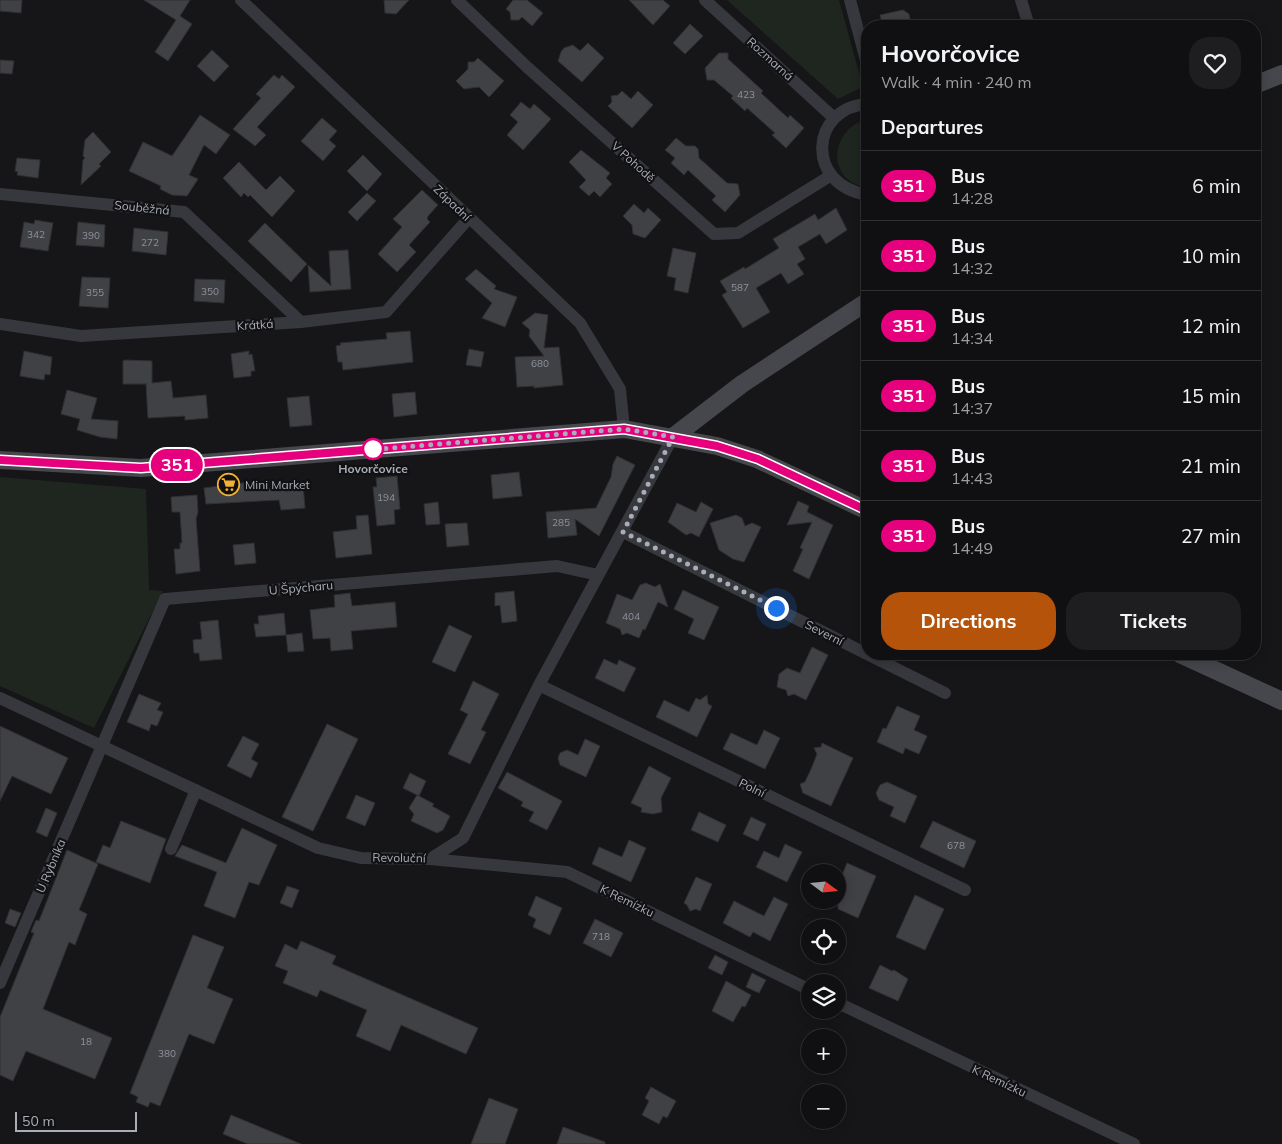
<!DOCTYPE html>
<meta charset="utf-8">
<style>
body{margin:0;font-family:Mulish,sans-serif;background:#1e1e20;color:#f1f3f6;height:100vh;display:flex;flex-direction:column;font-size:19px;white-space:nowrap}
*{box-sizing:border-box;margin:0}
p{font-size:16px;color:#9c9d9f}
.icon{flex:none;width:28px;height:28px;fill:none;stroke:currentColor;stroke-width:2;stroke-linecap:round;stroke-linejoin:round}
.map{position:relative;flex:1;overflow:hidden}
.sheet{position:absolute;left:861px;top:20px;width:400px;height:640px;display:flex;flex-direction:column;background:#101012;border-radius:20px;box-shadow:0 2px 12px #0003,0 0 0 1px #303032}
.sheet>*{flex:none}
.badge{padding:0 10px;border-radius:16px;font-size:18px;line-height:32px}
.needle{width:32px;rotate:106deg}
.controls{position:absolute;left:801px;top:864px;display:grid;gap:10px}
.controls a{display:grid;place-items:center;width:45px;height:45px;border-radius:50%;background:#101012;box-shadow:0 2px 12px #0003,0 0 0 1px #303032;font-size:25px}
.scale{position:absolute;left:15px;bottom:12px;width:122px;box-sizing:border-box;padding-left:5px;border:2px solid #a8adb8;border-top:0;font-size:14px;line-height:18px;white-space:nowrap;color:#a8adb8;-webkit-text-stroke:4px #111113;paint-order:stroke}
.you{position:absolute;width:25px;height:25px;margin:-12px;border:4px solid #fff;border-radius:50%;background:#1a73e8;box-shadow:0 0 0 8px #1a73e833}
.map>.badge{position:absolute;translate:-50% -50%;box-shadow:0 0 0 2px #fff}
h2{padding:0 20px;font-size:19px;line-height:45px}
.round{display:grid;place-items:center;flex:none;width:52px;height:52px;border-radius:20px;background:#1e1e20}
.overview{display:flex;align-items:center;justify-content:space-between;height:85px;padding:0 20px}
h1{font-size:24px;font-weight:700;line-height:38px}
.cta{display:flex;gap:10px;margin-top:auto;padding:10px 20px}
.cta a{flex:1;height:58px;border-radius:20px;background:#b45309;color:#fff;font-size:20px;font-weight:700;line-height:58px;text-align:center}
.cta a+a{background:#1e1e20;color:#f1f3f6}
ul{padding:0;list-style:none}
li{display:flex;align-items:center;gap:15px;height:70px;padding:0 20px;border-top:1px solid #303032}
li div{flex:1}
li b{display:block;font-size:19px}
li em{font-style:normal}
li .badge{min-width:55px;font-weight:700;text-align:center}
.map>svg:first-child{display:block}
</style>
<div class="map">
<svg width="1282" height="1144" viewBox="0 0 1282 1144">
<rect width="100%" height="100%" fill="#161618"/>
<!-- green -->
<path fill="#1e261f" d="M 727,0 L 839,0 L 863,87 L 838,99 Z
M 863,120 L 867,120 L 867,187 C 827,182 829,134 863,120 Z
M 0,477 L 146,489 L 149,590 L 163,591 L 94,728 L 0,686 Z"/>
<!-- building -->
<path fill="#404145" stroke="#303034" d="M 0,0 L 22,0 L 21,13 L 0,11 Z
M 144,0 L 190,0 L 180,16 L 192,24 L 168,61 L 155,52 L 176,20 Z
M 384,0 L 409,0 L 396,14 L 385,13 Z
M 513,0 L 527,0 L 543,13 L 532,26 L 522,17 L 519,20 L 511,20 L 510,12 L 506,9 Z
M 629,0 L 663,0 L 670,6 L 653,25 Z
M 903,10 L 909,14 L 910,19 L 906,26 L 883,26 L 880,15 Z
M 690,24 L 703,36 L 685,54 L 673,43 Z
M 588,43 L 604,58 L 582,82 L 558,61 L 561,52 L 564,48 L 573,45 L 580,51 Z
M 212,50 L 229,66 L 214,82 L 197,66 Z
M 719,53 L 728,53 L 728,59 L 763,91 L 761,93 L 788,118 L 790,115 L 804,128 L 786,148 L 772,135 L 775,133 L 747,108 L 745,111 L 731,98 L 733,96 L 714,80 L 707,80 L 705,68 Z
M 478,58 L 504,81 L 489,97 L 479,87 L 464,89 L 456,81 L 468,69 L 468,62 L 474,62 Z
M 0,60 L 14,61 L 12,74 L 0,73 Z
M 274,75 L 279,79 L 282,75 L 295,87 L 257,127 L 266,135 L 255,146 L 233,129 L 261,98 L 256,94 Z
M 622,91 L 631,99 L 638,91 L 653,105 L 632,128 L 608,106 L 612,102 L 611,96 L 618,95 Z
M 521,102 L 530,109 L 534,104 L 551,119 L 523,150 L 507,135 L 518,122 L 510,115 Z
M 200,115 L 230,135 L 216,154 L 204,145 L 189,175 L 198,179 L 187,196 L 172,195 L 160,189 L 161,186 L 129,171 L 143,142 L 172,156 Z
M 322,118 L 337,131 L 329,140 L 336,146 L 323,161 L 301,141 Z
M 93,132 L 111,152 L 99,164 L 101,166 L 81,185 L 83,160 L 85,158 L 83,156 L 85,140 Z
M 676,138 L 686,146 L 695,146 L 698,149 L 699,158 L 727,183 L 738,184 L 740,195 L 725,212 L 712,200 L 716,196 L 688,170 L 684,175 L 671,163 L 675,158 L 665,150 Z
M 581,150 L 610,173 L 606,178 L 612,184 L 600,197 L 594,191 L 589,196 L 579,187 L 586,180 L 569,162 Z
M 363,155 L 382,174 L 367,191 L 347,171 Z
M 17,158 L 40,160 L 38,178 L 17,175 L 18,172 L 15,171 Z
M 239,162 L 266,190 L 280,176 L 295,191 L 272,217 L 250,195 L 248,197 L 244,193 L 241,197 L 223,178 Z
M 422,190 L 438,205 L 428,216 L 427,219 L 430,222 L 409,245 L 416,252 L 397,272 L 378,254 L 402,227 L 393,219 Z
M 367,193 L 376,201 L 357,221 L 348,212 Z
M 634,204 L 644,213 L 648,208 L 661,220 L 645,238 L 633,234 L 632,225 L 623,216 Z
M 836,208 L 847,230 L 826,244 L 820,234 L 798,247 L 805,259 L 797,264 L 804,274 L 788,284 L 781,273 L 756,288 L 770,312 L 743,328 L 722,295 L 727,292 L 720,281 L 744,267 L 745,269 L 779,248 L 773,239 L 815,214 L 818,220 Z
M 35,220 L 53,223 L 48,251 L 20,247 L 24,222 L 34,224 Z
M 78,222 L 105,225 L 104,247 L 76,245 Z
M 265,223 L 307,264 L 291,282 L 248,241 Z
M 134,228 L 168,232 L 166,255 L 132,251 Z
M 673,248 L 696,253 L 688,293 L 674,290 L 676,278 L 667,276 Z
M 348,250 L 351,289 L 310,292 L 308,265 L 331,286 L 329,251 Z
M 476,269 L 496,286 L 494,289 L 517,297 L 505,327 L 482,318 L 492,303 L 465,279 Z
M 82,277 L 110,278 L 108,308 L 79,306 Z
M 195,279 L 225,280 L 224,303 L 194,301 Z
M 535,313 L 548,315 L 544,348 L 559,347 L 563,385 L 534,388 L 534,386 L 517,387 L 515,357 L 544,356 L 529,336 L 530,330 L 522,323 Z
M 410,331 L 413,362 L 343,370 L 342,362 L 338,362 L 336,346 L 341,345 L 340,343 L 387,339 L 386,333 Z
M 469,349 L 484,352 L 481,367 L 466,365 Z
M 24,351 L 52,357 L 50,375 L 45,374 L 44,380 L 20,376 Z
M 249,351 L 249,355 L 252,354 L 255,371 L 251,371 L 251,376 L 234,378 L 231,354 Z
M 125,360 L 152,361 L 152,383 L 171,381 L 173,398 L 206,395 L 208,418 L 185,420 L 185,416 L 148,418 L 146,384 L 147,384 L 123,384 L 123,361 Z
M 67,390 L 97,398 L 91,419 L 118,421 L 117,439 L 100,437 L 77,430 L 80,419 L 61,414 Z
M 415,392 L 417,414 L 394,417 L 392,394 Z
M 309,396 L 312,425 L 290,427 L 287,398 Z
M 617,456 L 635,465 L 599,536 L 575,519 L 577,535 L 548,538 L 546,512 L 596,508 L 611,477 L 613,464 Z
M 519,472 L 522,496 L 493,499 L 491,475 Z
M 397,476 L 400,509 L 394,510 L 395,524 L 377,526 L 373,487 L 377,487 L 376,478 Z
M 257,481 L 258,489 L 303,485 L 305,508 L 281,510 L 279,500 L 206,504 L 204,488 Z
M 197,495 L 198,512 L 196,519 L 200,571 L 176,574 L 174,549 L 180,549 L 180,543 L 182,543 L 180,512 L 172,512 L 171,497 Z
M 798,501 L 809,506 L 807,512 L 833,525 L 809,579 L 793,571 L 803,549 L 800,548 L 812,522 L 787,525 Z
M 438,502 L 440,524 L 426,525 L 424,504 Z
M 701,502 L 713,509 L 699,537 L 691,533 L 686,535 L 668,522 L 677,503 L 696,512 Z
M 368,515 L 372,554 L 336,558 L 333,532 L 357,529 L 356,516 Z
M 736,515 L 742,518 L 745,526 L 752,523 L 761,527 L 744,562 L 733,559 L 719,550 L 710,523 Z
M 467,523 L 469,545 L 447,547 L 445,524 Z
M 254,543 L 256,563 L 235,565 L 233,545 Z
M 646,583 L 655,587 L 660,584 L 668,607 L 658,602 L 645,630 L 643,629 L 639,638 L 627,633 L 622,635 L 620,629 L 606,623 L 617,594 L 632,600 L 640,585 Z
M 683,590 L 719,607 L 704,640 L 688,633 L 694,619 L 674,609 Z
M 514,591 L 517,621 L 502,623 L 500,605 L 495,606 L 495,593 Z
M 350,593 L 352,606 L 395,602 L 397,627 L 351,631 L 353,649 L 331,651 L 330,638 L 313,639 L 310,610 L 335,607 L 334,595 Z
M 284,613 L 286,635 L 256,637 L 254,624 L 259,624 L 258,616 Z
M 218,620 L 222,659 L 200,661 L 199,653 L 194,653 L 193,640 L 202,639 L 200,622 Z
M 449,625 L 472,636 L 455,672 L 432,662 Z
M 302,633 L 304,651 L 288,652 L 286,635 Z
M 812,647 L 828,655 L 806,700 L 794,694 L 788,696 L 786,690 L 777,687 L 779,674 L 787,668 L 800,673 Z
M 604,659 L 617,665 L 619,660 L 636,668 L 624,692 L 595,678 Z
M 473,681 L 499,694 L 481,730 L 486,732 L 470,764 L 448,754 L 468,714 L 460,710 Z
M 139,694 L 161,703 L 157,710 L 163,712 L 157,726 L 151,724 L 149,731 L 127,722 Z
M 707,695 L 708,704 L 712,706 L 697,737 L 656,717 L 664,700 L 689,712 L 696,698 L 700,700 Z
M 897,706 L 920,716 L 914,730 L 927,736 L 919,754 L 905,748 L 903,754 L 877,742 L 883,728 L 886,729 Z
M 327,724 L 358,739 L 313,831 L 282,817 Z
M 0,726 L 68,758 L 51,794 L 12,776 L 0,801 Z
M 764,730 L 780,738 L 765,769 L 723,749 L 731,733 L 757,745 Z
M 243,736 L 259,744 L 251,759 L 258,763 L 251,778 L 227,766 Z
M 585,739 L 600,746 L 586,777 L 560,765 L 558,758 L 560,753 L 567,750 L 578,755 Z
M 822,743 L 853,758 L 831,806 L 803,793 L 800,784 L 805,782 L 812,767 L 817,754 L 814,748 L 821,747 Z
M 649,766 L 671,778 L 661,798 L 662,812 L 653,814 L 641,812 L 642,808 L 631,803 Z
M 507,772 L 562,801 L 547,830 L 529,821 L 534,812 L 521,806 L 523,802 L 498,788 Z
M 410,773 L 426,781 L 419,796 L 403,788 Z
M 887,782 L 917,796 L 905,823 L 890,816 L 894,807 L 879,800 L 876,793 L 880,785 Z
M 356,795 L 375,803 L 365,826 L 346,818 Z
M 417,795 L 434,804 L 432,806 L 450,816 L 443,830 L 437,833 L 411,821 L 414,814 L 409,808 Z
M 46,808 L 57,813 L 47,837 L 36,832 Z
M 699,812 L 726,825 L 718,842 L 691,830 Z
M 751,817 L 766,824 L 758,841 L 743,834 Z
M 121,821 L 166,839 L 150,883 L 96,862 L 103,845 L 110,848 Z
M 933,821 L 976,841 L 964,868 L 920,847 Z
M 242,828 L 277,845 L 259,885 L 249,882 L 235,918 L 204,906 L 217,872 L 175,856 L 182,845 L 226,863 Z
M 629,840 L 646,848 L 631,882 L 592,864 L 599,847 L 622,857 Z
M 785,844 L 802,852 L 787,882 L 756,867 L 764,851 L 779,858 Z
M 67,850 L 98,864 L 79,910 L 87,914 L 75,945 L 69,942 L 43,1009 L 112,1038 L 95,1079 L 26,1051 L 13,1081 L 0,1075 L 0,1017 L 34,933 L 31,932 L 36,920 L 39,921 Z
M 847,863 L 876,876 L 858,918 L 838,909 L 838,885 Z
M 696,877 L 712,884 L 700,911 L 696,909 L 690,911 L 687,905 L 684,903 Z
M 287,886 L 299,890 L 292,908 L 280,903 Z
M 915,895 L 944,909 L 925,950 L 896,937 Z
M 536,896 L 562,908 L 550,935 L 533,927 L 536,919 L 528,915 Z
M 774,897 L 788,904 L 770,941 L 753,932 L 750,937 L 723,923 L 734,901 L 764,916 Z
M 10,909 L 21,913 L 15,927 L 5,923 Z
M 595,919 L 623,933 L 611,957 L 583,943 Z
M 193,935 L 224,947 L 207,988 L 233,999 L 214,1044 L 189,1034 L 160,1106 L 150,1102 L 148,1107 L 136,1102 L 138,1097 L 130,1093 Z
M 301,941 L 336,956 L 332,964 L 478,1028 L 466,1054 L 401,1025 L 390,1051 L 356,1036 L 367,1010 L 320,990 L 317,997 L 283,983 L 288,971 L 275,966 L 285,944 L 297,950 Z
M 715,955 L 728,962 L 722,975 L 708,968 Z
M 880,965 L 892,971 L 894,970 L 908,979 L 898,1001 L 869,988 Z
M 752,973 L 766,980 L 759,993 L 746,987 Z
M 726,981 L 751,995 L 745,1007 L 742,1006 L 733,1022 L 712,1011 Z
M 651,1087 L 676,1101 L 667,1118 L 663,1116 L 659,1124 L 642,1115 L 649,1101 L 645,1098 Z
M 489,1098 L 518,1109 L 505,1144 L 471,1144 Z
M 231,1115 L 301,1144 L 248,1144 L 223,1134 Z
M 563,1127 L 605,1142 L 605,1144 L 557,1144 Z"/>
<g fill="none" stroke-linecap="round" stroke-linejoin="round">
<!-- street -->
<path stroke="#37383d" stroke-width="12" d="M 241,0 L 580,323 L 620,389 L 624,429
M 457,0 L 527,67 L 714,234 L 738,233 L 830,176
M 705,0 L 834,118
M 850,0 L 868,68
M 1021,0 L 1029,26
M 868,104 C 810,107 804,185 868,195
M 0,194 L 184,212 L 301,322
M 0,324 L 81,336 L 301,322 L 386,312 L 468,219
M 623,532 L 945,693
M 539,685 L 965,890
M 0,698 L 318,848 L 361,858 L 430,859 L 567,872 L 810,990
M 171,849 L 196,790
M 430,859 L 463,838 L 539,685 L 673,437
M 0,983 L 165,599 L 557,566 L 598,575
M 838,1003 L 1134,1144"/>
<!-- secondary -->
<path stroke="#45474d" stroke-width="18" d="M 1255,85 L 1282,74
M 673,437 L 742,384 L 868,301
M 0,460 L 141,468 L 624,429 L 717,446 L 757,459 L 868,511
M 1180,654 L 1282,701"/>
</g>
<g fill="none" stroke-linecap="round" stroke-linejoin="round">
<defs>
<path id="line" d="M 0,460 L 141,468 L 624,429 L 717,446 L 758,459 L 868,511"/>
</defs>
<!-- line casing -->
<use href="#line" stroke="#fff" stroke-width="11"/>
<!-- line -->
<use href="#line" stroke="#e6007e" stroke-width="8"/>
<!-- walk -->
<path stroke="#a8adb8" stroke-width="5" stroke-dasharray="0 9" d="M 373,449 L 366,450 L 624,429 L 673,437 L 623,532 L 776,608"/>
</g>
<!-- icons -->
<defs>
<symbol id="supermarket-ring" viewBox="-11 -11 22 22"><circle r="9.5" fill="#111113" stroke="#f2b134" stroke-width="1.5"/><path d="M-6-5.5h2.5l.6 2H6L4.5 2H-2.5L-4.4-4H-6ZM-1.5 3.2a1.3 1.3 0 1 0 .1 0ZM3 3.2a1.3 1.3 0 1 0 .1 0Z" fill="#f2b134"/></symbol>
</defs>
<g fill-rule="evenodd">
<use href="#supermarket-ring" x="216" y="472" width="25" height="25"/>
</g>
<!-- markers -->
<circle fill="#fff" stroke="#e6007e" stroke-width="2.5" cx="373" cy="449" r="10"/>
<g text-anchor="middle" stroke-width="4.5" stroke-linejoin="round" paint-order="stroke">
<!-- number labels -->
<g font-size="10" fill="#8e929b">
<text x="746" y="98">423</text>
<text x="36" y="238">342</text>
<text x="91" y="239">390</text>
<text x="150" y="246">272</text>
<text x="740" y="291">587</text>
<text x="210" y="295">350</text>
<text x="95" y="296">355</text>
<text x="540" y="367">680</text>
<text x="386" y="501">194</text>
<text x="561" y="526">285</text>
<text x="631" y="620">404</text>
<text x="956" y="849">678</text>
<text x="601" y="940">718</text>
<text x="86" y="1045">18</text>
<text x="167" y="1057">380</text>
</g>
<!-- street labels -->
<g font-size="12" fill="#a8adb8" stroke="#111113">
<text transform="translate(770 59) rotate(42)" y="4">Rozmarná</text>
<text transform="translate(633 162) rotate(42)" y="4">V Pohodě</text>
<text transform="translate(452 203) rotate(44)" y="4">Západní</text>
<text transform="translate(142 208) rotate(6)" y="4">Souběžná</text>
<text transform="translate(255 325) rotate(-4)" y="4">Krátká</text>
<text transform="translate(301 588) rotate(-5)" y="4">U Špýcharu</text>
<text transform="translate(824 633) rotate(27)" y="4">Severní</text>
<text transform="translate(752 788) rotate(26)" y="4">Polní</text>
<text transform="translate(399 858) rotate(1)" y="4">Revoluční</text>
<text transform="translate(51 866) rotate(-67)" y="4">U Rybníka</text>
<text transform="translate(627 901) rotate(26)" y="4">K Remízku</text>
<text transform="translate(999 1081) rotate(25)" y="4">K Remízku</text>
</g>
<!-- stop labels -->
<g font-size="12" font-weight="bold" fill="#a8adb8" stroke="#111113">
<text x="373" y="473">Hovorčovice</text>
</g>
<!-- poi labels -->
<g font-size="12" fill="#a8adb8" stroke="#111113" text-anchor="start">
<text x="245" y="489">Mini Market</text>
</g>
</g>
</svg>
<div class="controls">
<a><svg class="needle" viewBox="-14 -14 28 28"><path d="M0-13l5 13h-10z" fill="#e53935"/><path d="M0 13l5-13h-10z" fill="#9c9d9f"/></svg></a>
<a><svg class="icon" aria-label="locate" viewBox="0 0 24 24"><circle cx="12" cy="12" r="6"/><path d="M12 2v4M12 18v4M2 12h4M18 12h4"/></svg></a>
<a><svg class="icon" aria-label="layers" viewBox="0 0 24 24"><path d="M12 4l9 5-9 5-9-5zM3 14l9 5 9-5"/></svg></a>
<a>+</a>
<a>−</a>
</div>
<div class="scale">50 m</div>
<div class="you" style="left:776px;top:608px"></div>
<b class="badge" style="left:177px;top:465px;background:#e6007e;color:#fff">351</b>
<section class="sheet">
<div class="overview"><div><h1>Hovorčovice</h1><p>Walk · 4 min · 240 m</p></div><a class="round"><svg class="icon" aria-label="heart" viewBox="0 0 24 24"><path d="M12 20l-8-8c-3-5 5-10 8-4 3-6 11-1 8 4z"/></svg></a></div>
<h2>Departures</h2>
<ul>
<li><span class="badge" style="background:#e6007e;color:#fff">351</span><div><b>Bus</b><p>14:28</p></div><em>6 min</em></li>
<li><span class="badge" style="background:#e6007e;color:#fff">351</span><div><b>Bus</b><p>14:32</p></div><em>10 min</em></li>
<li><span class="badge" style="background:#e6007e;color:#fff">351</span><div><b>Bus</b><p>14:34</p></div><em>12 min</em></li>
<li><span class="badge" style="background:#e6007e;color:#fff">351</span><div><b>Bus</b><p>14:37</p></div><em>15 min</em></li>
<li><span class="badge" style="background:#e6007e;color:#fff">351</span><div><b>Bus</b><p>14:43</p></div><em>21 min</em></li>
<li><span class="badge" style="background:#e6007e;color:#fff">351</span><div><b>Bus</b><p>14:49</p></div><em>27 min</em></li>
</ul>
<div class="cta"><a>Directions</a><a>Tickets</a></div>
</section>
</div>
